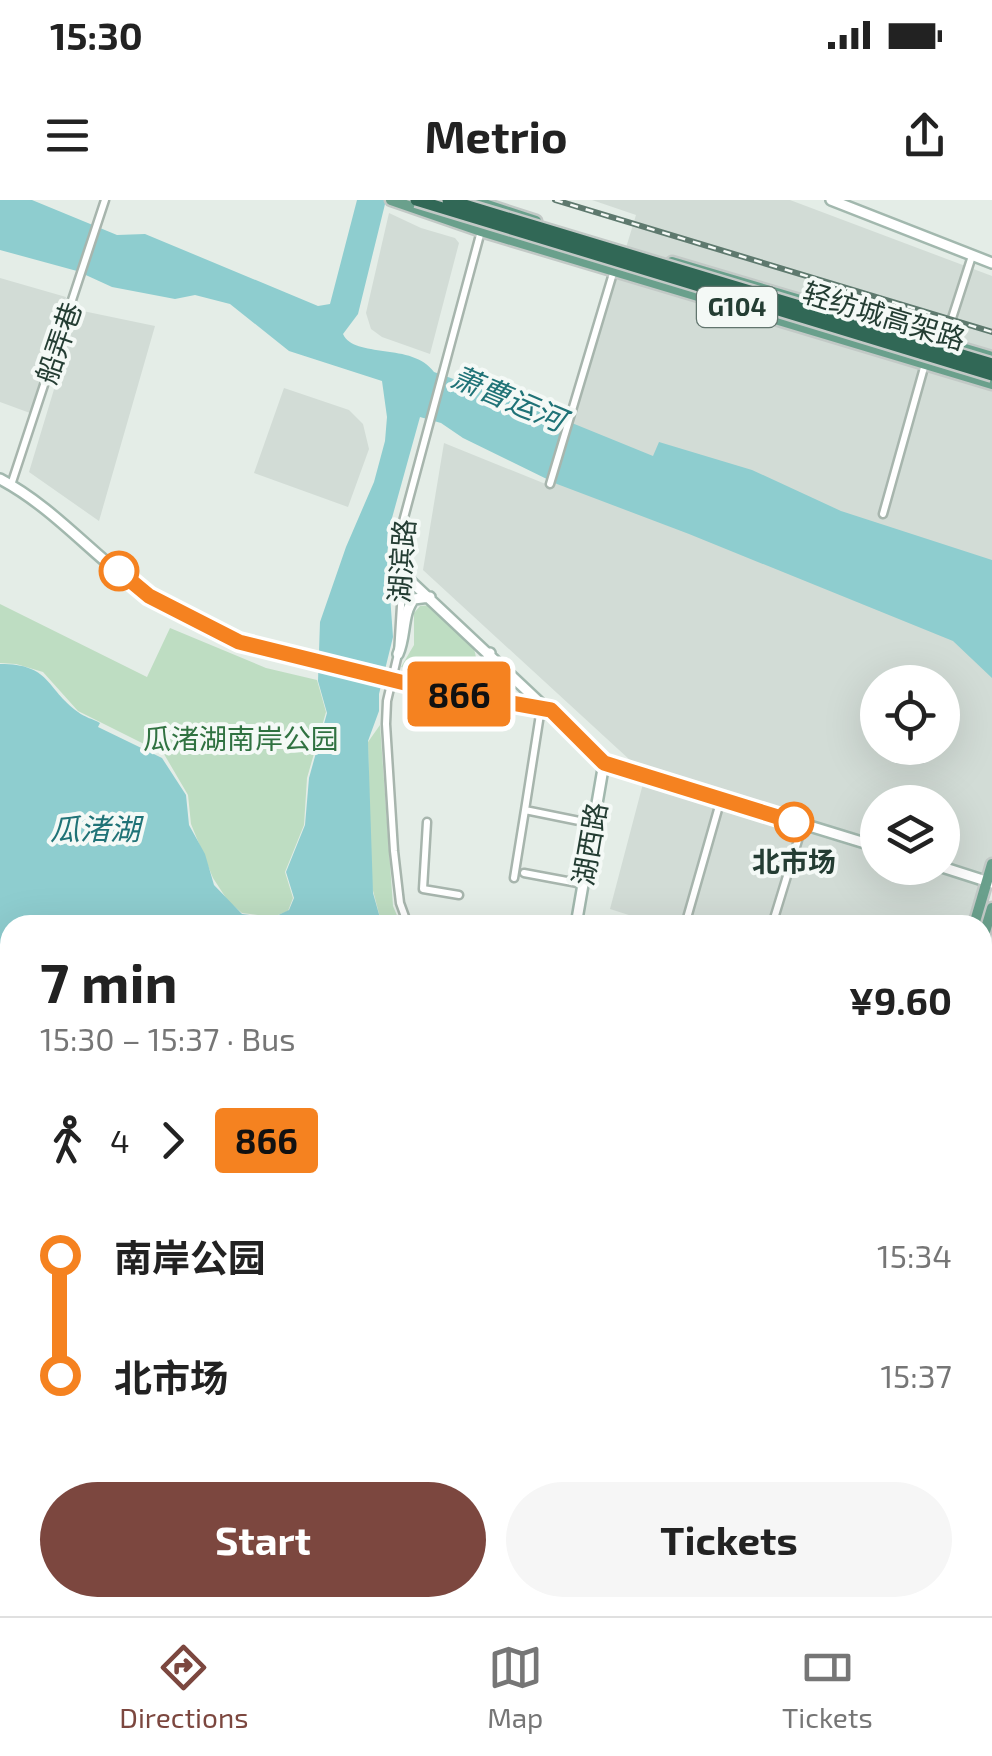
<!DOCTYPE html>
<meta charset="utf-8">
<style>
body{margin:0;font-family:"Exo 2","Noto Sans SC",sans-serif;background:#f6f6f6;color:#222;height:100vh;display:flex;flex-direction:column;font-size:38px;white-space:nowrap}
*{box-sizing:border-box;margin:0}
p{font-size:32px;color:#767676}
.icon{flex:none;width:55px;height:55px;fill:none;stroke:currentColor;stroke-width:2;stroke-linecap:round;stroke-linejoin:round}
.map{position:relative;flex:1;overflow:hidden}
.details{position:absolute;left:0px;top:715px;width:992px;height:702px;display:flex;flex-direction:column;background:#fff;border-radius:30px 30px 0 0;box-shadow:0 10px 40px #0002}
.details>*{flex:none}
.badge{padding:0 20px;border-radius:8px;font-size:35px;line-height:65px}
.fabs{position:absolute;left:860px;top:465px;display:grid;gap:20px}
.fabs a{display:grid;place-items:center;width:100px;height:100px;border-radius:50%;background:#fff;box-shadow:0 10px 40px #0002;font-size:50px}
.map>.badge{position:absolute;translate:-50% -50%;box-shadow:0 0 0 5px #fff}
.legs{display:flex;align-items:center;gap:15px;height:110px;padding:0 40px;font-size:32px}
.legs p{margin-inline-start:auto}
.head{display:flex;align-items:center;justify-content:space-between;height:170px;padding:0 40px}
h1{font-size:55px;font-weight:700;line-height:75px}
.primary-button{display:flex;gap:20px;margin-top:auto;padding:20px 40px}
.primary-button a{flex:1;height:115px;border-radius:60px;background:#7c473f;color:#fff;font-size:40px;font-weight:700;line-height:115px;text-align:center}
.primary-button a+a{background:#f6f6f6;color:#222}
ul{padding:0 40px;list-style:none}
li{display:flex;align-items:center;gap:35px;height:120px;font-size:38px}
li i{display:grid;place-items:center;width:15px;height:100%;margin:0 12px;background:currentColor}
li i::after{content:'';width:25px;height:25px;margin:-12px;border:8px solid;border-radius:50%;background:#fff}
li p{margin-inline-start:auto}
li:first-child i{background:linear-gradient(#0000 50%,currentColor 0)}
li:last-child i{background:linear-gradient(currentColor 50%,#0000 0)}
.status{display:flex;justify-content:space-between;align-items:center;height:70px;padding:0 50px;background:#fff;direction:ltr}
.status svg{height:28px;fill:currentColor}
header{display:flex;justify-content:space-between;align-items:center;height:130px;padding:0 40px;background:#fff;font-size:45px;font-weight:700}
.tabs{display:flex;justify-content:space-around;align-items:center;height:140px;border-top:2px solid #e0e0e0;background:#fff;font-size:28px;color:#767676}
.tabs a{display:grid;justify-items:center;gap:5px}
.tabs .on{color:#7c473f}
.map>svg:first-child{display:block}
</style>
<div class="status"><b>15:30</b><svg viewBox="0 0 49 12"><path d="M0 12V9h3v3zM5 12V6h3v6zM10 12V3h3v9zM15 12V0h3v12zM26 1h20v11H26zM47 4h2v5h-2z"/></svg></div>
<header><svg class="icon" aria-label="menu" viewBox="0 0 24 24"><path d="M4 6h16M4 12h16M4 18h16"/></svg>Metrio<svg class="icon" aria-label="share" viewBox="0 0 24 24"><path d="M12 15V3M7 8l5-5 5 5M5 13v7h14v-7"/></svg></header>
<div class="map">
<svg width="992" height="1416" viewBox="0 0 992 1416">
<rect width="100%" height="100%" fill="#e4ede7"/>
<!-- built -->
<path fill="#d2dcd6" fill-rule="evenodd" d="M 592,0 L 790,0 L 992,76 L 992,673 L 986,672 L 969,725 L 660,725 L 610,709 L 645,576 L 643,572 L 423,370 L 444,243 L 553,287 L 636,15 ZM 878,482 L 942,482 L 942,548 L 878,548 ZM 878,602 L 942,602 L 942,668 L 878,668 Z
M 389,13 L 421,28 L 455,38 L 459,43 L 430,154 L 382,137 L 371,129 L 366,113 Z
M 0,78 L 66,97 L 30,213 L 0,202 Z
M 78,110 L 155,126 L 99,321 L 29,272 Z
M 284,188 L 349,210 L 363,224 L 369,249 L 348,307 L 254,273 Z
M 992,760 L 992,888 L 983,885 L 982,796 Z"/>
<!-- green -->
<path fill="#beddc2" d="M 0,404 L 147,477 L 170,428 L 266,468 L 317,480 L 326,512 L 307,578 L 304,625 L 285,672 L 293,698 L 288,711 L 273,717 L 242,713 L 228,701 L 213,678 L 191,624 L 188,595 L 164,554 L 78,511 L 43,472 L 16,464 L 0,463 Z
M 431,405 C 453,425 480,437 476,469 L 464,480 L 453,481 L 401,467 L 414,445 L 414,413 L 420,406 Z
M 380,525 L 393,706 L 401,725 L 382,725 L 371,683 L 368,542 Z"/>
<!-- water -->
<path fill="#8ecdcf" d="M 0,0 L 32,0 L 117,35 L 145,34 L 318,106 L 330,104 L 357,0 L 386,0 L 358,114 L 343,134 C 354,159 413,142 434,172 L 540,210 L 653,256 L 659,242 L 752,270 L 841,311 L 992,360 L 992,478 L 953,441 L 689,334 L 557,284 L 463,238 L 441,223 L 420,217 L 392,318 L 387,354 L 393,437 L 379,494 L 379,511 L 368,541 L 373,693 L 382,725 L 10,725 L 10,1408 L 324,1408 L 327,1416 L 0,1416 L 0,464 C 51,464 45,488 78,512 C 84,517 93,519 100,523 L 98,527 L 162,558 L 186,595 L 189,625 L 205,654 L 214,685 L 242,714 L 272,718 L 289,710 L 294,698 L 286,672 L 305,625 L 309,578 L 327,513 L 318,481 L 320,422 L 346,347 L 374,282 L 385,241 L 387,217 L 382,181 L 289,151 L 230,104 L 195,95 L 175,99 L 112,87 L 77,71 L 0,50 Z"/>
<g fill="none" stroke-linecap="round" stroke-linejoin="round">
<!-- canal -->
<path stroke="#8ecdcf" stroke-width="6" d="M 982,1305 L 992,1266
M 956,1416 L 958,1408"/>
<defs>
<path id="street" d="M 944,143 L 972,56
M 550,284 L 614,70
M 11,285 L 105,0
M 883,314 L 925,164
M 541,508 L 525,610 L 594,624
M 427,622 L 423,689 L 459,695
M 524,673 L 583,684
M 514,678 L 525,610
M 408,725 L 400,703 L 394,651 L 386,524 L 387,501 L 398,454 L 403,374 L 401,329 L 481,31
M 685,725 L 721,599
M 772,725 L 803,624
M 982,902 L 992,905
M 982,955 L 992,958
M 982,1087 L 992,1057
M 986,1227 L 992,1209"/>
<path id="secondary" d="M 831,0 L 992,63
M 0,279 C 57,309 98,362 151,397 C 197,428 246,444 299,458
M 403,374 L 604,563 L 878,647
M 398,454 C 406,437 402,413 414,399 L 430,397
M 417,485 L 548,510
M 468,496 L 481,479 L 490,453
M 942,667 L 992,683
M 576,725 L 604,563
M 982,1115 L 992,1117
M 396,1416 L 398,1408"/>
<path id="primary" d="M 391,0 L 481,31 L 992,184
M 472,0 L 536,21
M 672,62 L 992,157
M 974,725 L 992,664
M 982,742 L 992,708
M 765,1416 L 768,1408
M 777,1416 L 779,1408"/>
</defs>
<!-- street casing -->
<use href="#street" stroke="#a7b5ad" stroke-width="11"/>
<!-- secondary casing -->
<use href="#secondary" stroke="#a2b8ae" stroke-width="14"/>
<!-- primary casing -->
<use href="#primary" stroke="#c2c9c6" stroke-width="15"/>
<!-- street -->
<use href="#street" stroke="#fff" stroke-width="6"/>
<!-- secondary -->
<use href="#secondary" stroke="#fff" stroke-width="9"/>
<!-- primary -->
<use href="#primary" stroke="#6aa08c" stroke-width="10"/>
<defs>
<path id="rail" d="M 555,0 L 992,132"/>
</defs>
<!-- rail casing -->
<use href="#rail" stroke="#5e796e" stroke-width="6"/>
<!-- rail -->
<use href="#rail" stroke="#f4f9f6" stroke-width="2.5" stroke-dasharray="8" stroke-linecap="butt"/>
<defs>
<path id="secondary-bridge" d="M 299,458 L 417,485"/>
<path id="highway-bridge" d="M 416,0 L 992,175
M 448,0 L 992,164"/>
</defs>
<!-- secondary-bridge casing -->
<use href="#secondary-bridge" stroke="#a2b8ae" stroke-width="14" stroke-linecap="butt"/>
<!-- highway-bridge casing -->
<use href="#highway-bridge" stroke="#c2c9c6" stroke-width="16" stroke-linecap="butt"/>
<!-- secondary-bridge -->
<use href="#secondary-bridge" stroke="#fff" stroke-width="9"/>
<!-- highway-bridge -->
<use href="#highway-bridge" stroke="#316856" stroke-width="11"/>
</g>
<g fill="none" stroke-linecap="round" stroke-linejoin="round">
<defs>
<path id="line-1" d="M 119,371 L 149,396 L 239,442 L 417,486 L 551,510 L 604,563 L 794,622"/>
</defs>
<!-- line-1 casing -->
<use href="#line-1" stroke="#fff" stroke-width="22"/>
<!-- line-1 -->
<use href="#line-1" stroke="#f58220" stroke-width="15"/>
</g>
<!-- markers -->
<g fill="#fff" stroke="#f58220" stroke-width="5">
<circle cx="119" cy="371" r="18"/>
<circle cx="794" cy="622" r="18"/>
</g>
<g text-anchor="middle" stroke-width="8" stroke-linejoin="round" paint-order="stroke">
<!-- shield labels -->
<rect fill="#f4f9f6" stroke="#62756e" stroke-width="2.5" x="697" y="87" width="80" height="40" rx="8"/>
<g font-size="25" font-weight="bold" fill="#243d33">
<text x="737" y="116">G104</text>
</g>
<!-- street labels -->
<g font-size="28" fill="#243d33" stroke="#f4f9f6">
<text transform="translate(884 116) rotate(17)" y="10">轻纺城高架路</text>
<text transform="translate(59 143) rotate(-71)" y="10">船弄巷</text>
<text transform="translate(402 361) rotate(-86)" y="10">湖滨路</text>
<text transform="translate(590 644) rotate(-80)" y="10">湖西路</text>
</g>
<!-- park labels -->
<g font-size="28" fill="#307241" stroke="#f4f9f6">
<text x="241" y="549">瓜渚湖南岸公园</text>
</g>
<!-- stop labels -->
<g font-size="28" font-weight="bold" fill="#243d33" stroke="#f4f9f6">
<text x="794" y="672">北市场</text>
</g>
<!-- water labels -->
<g font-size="30" font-style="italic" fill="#207377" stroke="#f4f9f6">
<text transform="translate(508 199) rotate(23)" y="10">萧曹运河</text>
<text x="95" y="640">瓜渚湖</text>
</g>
</g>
</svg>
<div class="fabs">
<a><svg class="icon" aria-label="locate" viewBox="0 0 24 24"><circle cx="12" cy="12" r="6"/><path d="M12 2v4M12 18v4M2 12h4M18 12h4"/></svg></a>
<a><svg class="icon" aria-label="layers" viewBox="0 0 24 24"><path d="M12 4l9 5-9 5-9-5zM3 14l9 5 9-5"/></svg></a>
</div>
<b class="badge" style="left:459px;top:494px;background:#f58220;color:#111">866</b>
<section class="details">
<div class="head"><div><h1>7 min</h1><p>15:30 – 15:37 · Bus</p></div><b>¥9.60</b></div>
<div class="legs"><svg class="icon" aria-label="walk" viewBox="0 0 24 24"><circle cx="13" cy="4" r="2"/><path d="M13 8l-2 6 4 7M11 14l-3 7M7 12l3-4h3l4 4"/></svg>4<svg class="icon" aria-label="forward" viewBox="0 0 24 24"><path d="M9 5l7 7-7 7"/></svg><b class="badge" style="background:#f58220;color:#111">866</b></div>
<ul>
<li><i style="color:#f58220"></i><b>南岸公园</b><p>15:34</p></li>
<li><i style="color:#f58220"></i><b>北市场</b><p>15:37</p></li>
</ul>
<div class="primary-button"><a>Start</a><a>Tickets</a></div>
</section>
</div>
<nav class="tabs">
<a class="on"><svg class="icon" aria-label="directions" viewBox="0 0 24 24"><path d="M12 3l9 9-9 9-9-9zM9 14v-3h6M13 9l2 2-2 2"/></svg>Directions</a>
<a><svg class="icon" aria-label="map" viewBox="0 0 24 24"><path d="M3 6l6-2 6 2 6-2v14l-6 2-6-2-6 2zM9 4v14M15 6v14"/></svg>Map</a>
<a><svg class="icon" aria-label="tickets" viewBox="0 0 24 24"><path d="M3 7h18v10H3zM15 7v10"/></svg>Tickets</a>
</nav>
